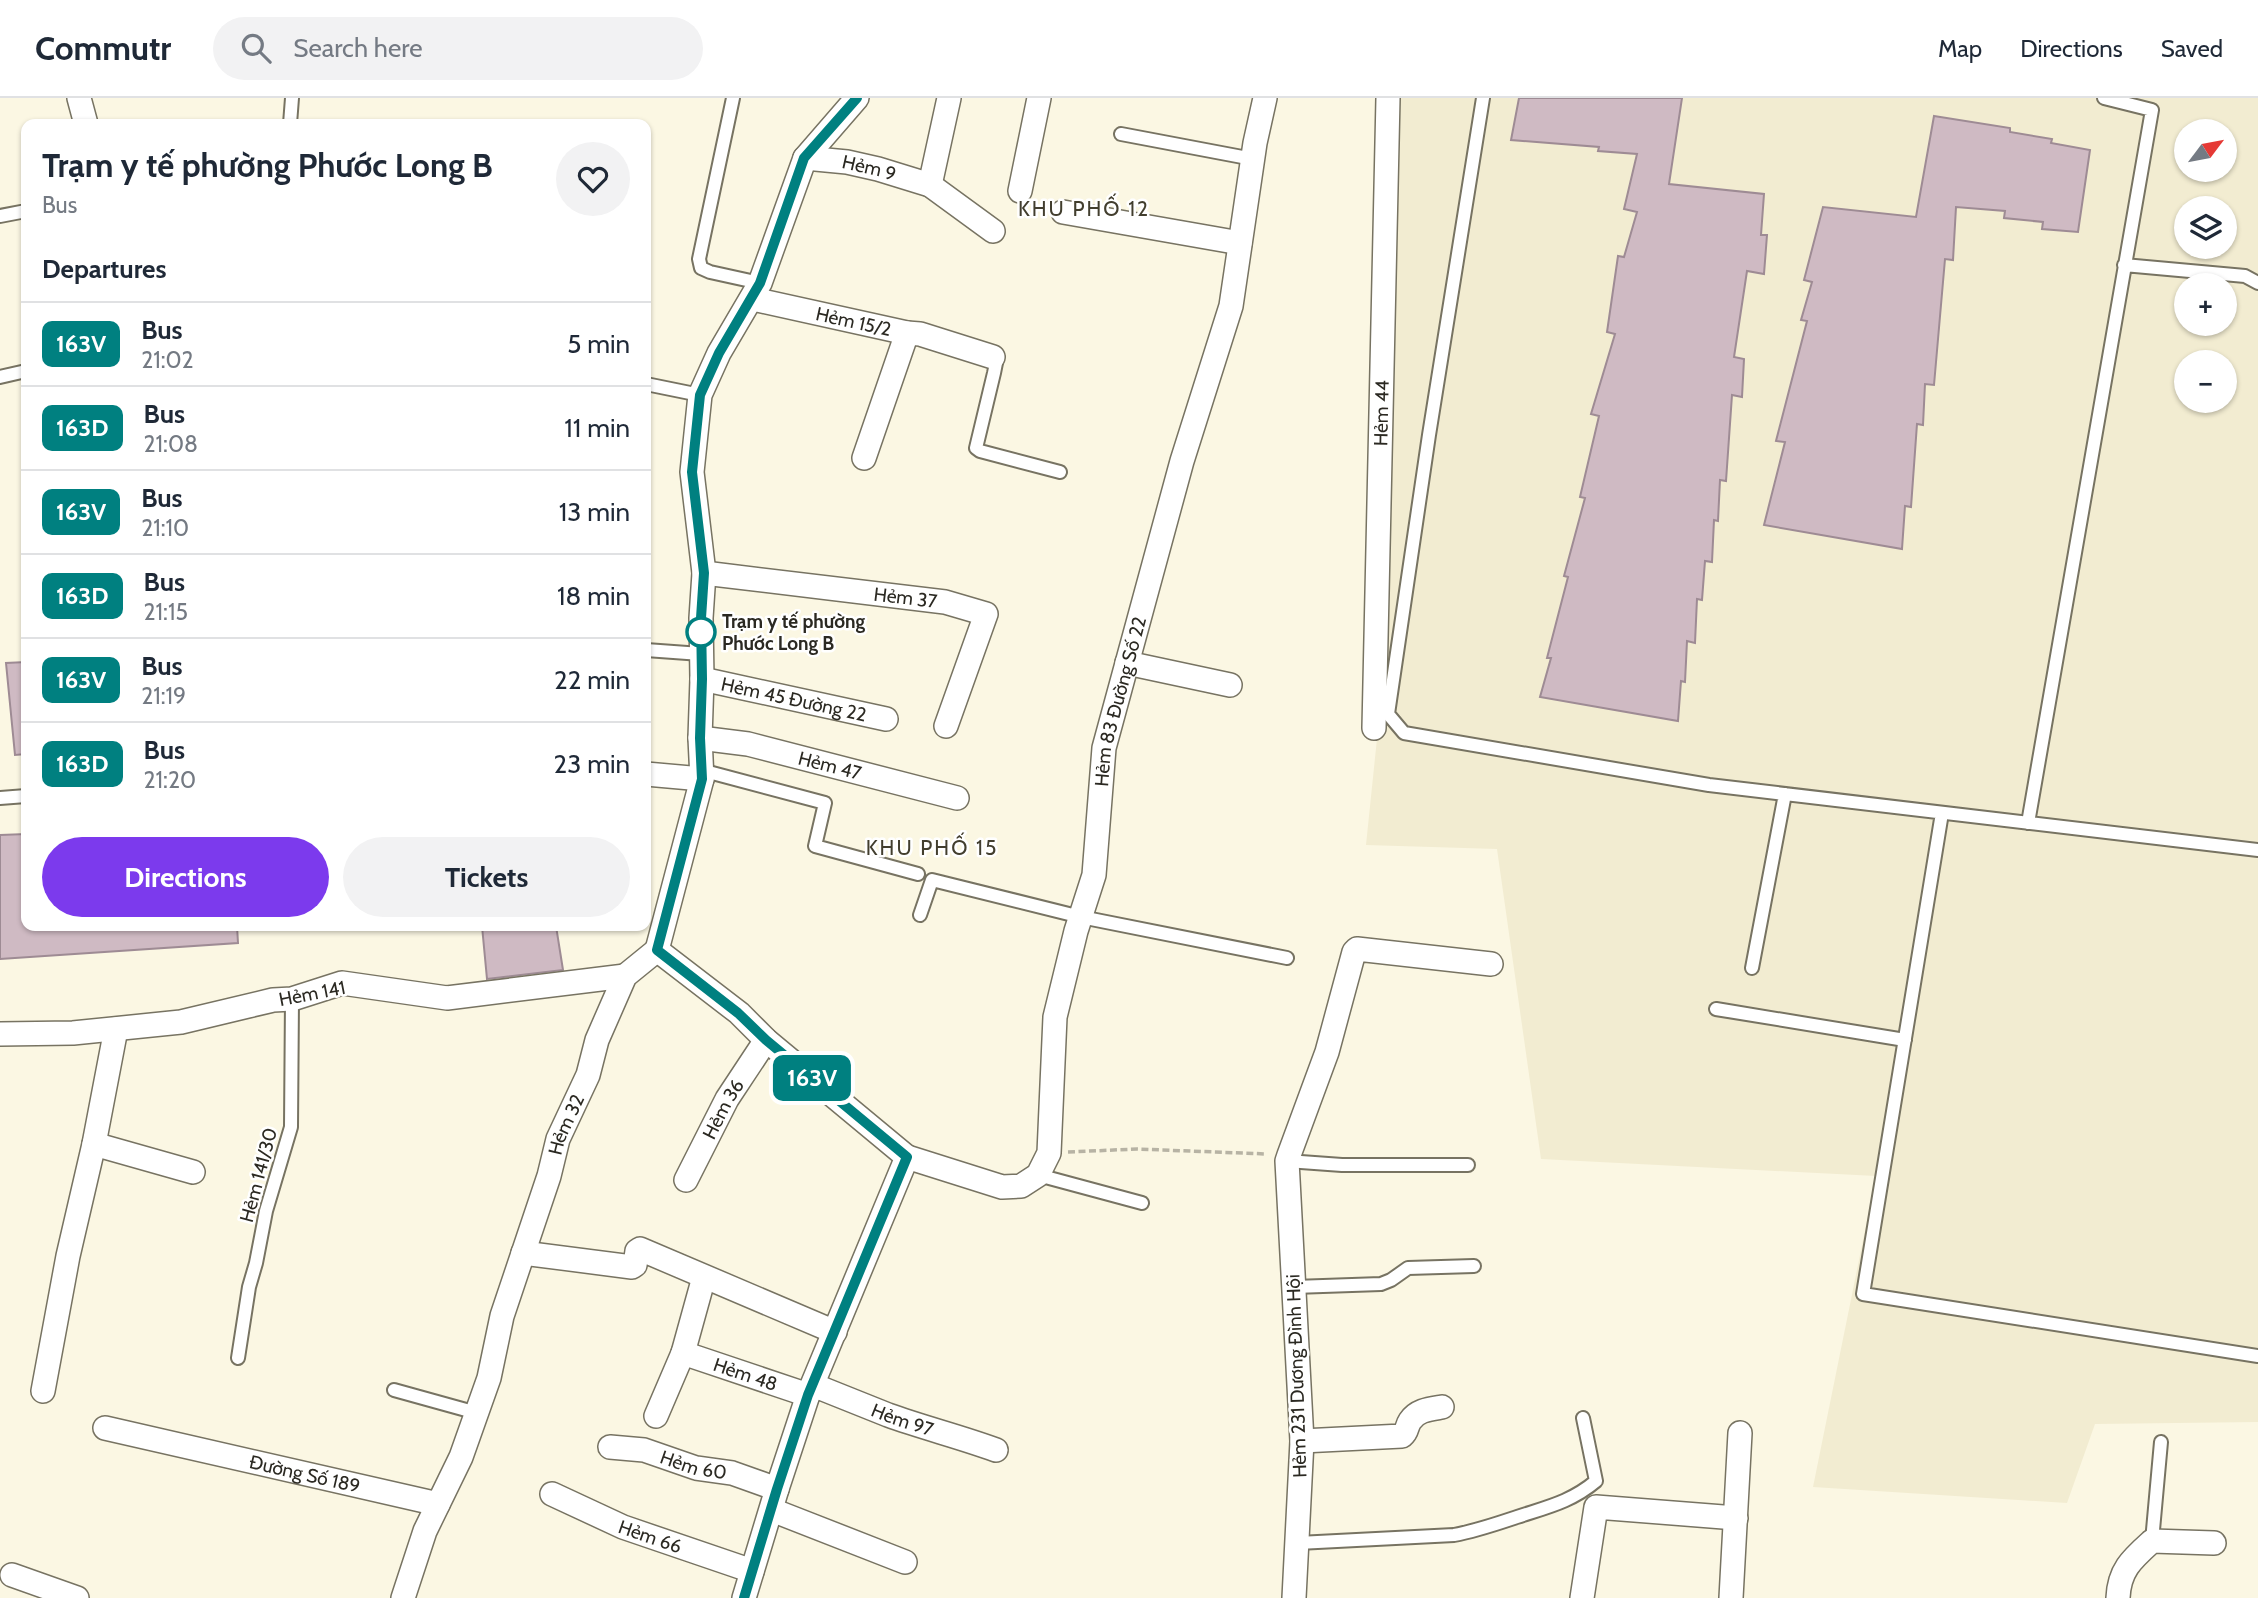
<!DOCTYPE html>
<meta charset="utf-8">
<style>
body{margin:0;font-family:Cabin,sans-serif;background:#f2f2f3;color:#1f2937;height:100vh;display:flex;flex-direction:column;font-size:26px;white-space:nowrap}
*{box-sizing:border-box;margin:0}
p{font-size:23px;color:#747a83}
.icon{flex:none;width:38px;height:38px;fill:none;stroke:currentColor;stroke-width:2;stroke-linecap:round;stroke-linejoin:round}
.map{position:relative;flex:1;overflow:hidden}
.sheet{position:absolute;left:21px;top:21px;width:630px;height:812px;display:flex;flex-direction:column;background:#fff;border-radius:14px;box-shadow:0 2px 5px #0004}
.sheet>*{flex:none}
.badge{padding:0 14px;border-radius:10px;font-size:24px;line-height:46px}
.needle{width:46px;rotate:58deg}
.controls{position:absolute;left:2174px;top:21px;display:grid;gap:14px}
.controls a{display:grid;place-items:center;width:63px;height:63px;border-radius:50%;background:#fff;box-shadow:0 2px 5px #0004;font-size:35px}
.map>.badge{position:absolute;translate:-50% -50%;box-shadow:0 0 0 4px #fff}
h2{padding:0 21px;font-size:26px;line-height:63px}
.round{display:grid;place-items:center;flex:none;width:74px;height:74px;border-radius:37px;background:#f2f2f3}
.headline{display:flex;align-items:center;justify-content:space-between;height:119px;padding:0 21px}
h1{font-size:33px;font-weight:800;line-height:52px}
.action{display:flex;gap:14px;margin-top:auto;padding:14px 21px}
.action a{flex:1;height:80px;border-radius:42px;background:#7c3aed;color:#fff;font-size:28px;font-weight:800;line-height:80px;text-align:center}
.action a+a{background:#f2f2f3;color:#1f2937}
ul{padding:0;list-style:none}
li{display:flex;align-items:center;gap:21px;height:84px;padding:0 21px;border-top:2px solid #e0e1e3}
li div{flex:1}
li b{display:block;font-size:26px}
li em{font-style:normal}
li .badge{min-width:77px;font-weight:700;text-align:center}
header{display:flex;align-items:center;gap:42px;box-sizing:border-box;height:98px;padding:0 35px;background:#fff;border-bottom:2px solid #e0e1e3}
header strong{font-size:33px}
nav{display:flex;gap:38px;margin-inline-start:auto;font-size:24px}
.search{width:490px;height:63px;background:#f2f2f3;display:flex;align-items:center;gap:18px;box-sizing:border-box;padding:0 24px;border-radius:38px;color:#747a83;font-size:26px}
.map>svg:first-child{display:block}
</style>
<header>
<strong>Commutr</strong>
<div class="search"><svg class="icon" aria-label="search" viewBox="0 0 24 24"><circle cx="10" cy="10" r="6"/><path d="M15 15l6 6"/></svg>Search here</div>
<nav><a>Map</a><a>Directions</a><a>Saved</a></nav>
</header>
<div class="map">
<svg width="2258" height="1500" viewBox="0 0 2258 1500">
<rect width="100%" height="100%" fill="#fbf7e3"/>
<!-- built -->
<path fill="#f2ecd1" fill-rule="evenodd" d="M 1393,0 L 2258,0 L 2258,1324 L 2095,1326 L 2067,1405 L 1813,1389 L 1876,1078 L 1541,1061 L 1497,751 L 1366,747 L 1378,631 ZM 2186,33 L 2224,33 L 2224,72 L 2186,72 ZM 2186,110 L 2224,110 L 2224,149 L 2186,149 ZM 2186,187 L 2224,187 L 2224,226 L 2186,226 ZM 2186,264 L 2224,264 L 2224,303 L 2186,303 Z"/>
<!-- building -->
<path fill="#cfbac3" stroke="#9e8b94" stroke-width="2" d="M 1519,0 L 1682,0 L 1669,86 L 1764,96 L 1761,137 L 1767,137 L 1764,176 L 1747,173 L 1734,259 L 1744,261 L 1742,299 L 1732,297 L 1726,383 L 1720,382 L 1718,423 L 1714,422 L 1712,464 L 1705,463 L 1702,502 L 1697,501 L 1695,545 L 1687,543 L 1685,584 L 1681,583 L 1678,623 L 1540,599 L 1551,560 L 1547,560 L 1568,479 L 1564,478 L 1585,400 L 1580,399 L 1599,318 L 1591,316 L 1615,236 L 1607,234 L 1618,158 L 1624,159 L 1637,114 L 1624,111 L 1637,56 L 1598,53 L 1599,49 L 1511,42 Z
M 1934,18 L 2010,30 L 2010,34 L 2052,41 L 2051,45 L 2090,52 L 2078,134 L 2042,131 L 2043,124 L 2004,120 L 2005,113 L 1956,109 L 1953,162 L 1945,161 L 1934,287 L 1925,286 L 1923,327 L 1917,326 L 1911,409 L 1905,408 L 1902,451 L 1764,427 L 1785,344 L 1776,343 L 1807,223 L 1801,222 L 1812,184 L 1804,182 L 1823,109 L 1916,119 Z
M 26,564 L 26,656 L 15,657 L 6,565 Z
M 26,736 L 26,828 L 237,828 L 238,845 L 0,861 L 0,737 Z
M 482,828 L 556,828 L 563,872 L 487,881 Z"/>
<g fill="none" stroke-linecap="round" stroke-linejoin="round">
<defs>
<path id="lane" d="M 733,0 L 699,161 L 701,170 L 710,174 L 760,185
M 1483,0 L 1429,337 L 1388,616 L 1404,635 L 1709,687 L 2258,752
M 290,26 L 292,0
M 1121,36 L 1253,61
M 0,118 L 26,113
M 2124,167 L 2245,178 L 2258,185
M 993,259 L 996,265 L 994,275 L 976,350 L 980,353 L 1060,374
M 0,279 L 26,273
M 646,286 L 700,297
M 646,552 L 701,556
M 701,672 L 825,705 L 815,748 L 918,776
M 0,700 L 26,698
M 1942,715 L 1863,1196 L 2258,1258
M 2028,725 L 2152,12 L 2104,0
M 920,817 L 932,782 L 1081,819 L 1287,860
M 1752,870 L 1785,696
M 1716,911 L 1905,942
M 1287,1063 L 1342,1067 L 1468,1067
M 1038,1077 L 1142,1105
M 1294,1189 L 1381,1186 L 1391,1182 L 1408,1170 L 1474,1168
M 238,1260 L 249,1189 L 256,1165 L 266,1113 L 291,1029 L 292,901
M 394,1292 L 477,1315
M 2152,1443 L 2161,1344
M 1298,1445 L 1454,1437 C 1476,1433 1496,1426 1517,1419 C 1547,1409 1571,1404 1596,1383 L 1583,1320"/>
<g id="street">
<path d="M 79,0 L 86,26"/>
<path id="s1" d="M 805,60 L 847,64 L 878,71 L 930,87 L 993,133"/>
<path d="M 930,87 L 949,0"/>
<path d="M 1020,93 L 1039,0"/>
<path d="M 1063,114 L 1240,145"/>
<path id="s2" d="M 753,201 L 907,235 L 864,360"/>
<path d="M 907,235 L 920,236 L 993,259"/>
<path id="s3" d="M 704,475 L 945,504 L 986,516 L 946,628"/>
<path d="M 1127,565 L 1230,587"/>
<path id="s4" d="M 702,581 L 886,621"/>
<path id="s5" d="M 1374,630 L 1388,0"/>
<path id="s6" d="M 700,640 L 748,646 L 957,700"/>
<path d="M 646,676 L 702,681"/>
<path d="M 657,852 L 702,681 L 700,640 L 702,581 L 701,520 L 704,475 L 692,374 L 700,297 L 719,255 L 760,185 L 805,60 L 857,0"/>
<path d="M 657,852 L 739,915 L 766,942 L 907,1059 L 808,1297 L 777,1391 L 744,1500"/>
<path d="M 0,936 L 73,935 L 181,924 L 273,902 L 292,901 L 342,885 L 447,900 L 625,878"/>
<path d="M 94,1046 L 193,1074"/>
<path id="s7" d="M 907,1059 L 1002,1089 L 1021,1088 L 1038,1077 L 1049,1055 L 1055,919 L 1076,833 L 1094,777 L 1104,650 L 1182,363 L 1231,208 L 1255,45 L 1265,0"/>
<path id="s8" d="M 686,1082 L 727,1001 L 766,942"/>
<path d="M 523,1155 L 632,1169 L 635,1167 L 637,1153 L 640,1151 L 835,1234"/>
<path id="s9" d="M 683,1255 L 808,1297"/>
<path id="s10" d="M 813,1287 C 838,1297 863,1307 888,1317 C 924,1330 961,1339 996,1352"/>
<path d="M 43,1293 L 68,1158 L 94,1046 L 116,931"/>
<path d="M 656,1318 L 683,1255 L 704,1179"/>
<path id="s11" d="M 105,1330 L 438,1406"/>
<path d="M 1302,1343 L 1402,1338 C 1408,1333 1406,1329 1410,1323 C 1417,1312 1430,1311 1442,1309"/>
<path id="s12" d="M 610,1349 L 644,1352 L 696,1370 L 732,1375 L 777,1391"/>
<path id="s13" d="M 552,1396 L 623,1429 L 752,1473"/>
<path d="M 772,1412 L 905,1464"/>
<path d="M 12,1477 L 77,1500"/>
<path id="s14" d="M 403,1500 L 425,1433 L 461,1359 L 489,1280 L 502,1218 L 549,1078 L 558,1041 L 588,977 L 597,942 L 625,878 L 657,852"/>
<path d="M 1294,1500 L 1302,1343 L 1287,1063 L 1289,1057 L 1327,954 L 1354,854 L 1357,851 L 1491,866"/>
<path d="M 1582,1500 L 1596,1409 L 1736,1420"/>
<path d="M 1731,1500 L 1740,1335"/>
<path d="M 2118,1500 C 2119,1472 2132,1461 2152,1443 L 2214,1445"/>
</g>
</defs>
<!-- lane casing -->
<use href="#lane" stroke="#777362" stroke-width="16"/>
<!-- street casing -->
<use href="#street" stroke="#777362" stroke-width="26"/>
<!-- path -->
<path stroke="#b7b3a4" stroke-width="3.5" stroke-dasharray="7 3.5" stroke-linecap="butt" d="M 1068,1054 L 1137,1051 L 1267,1056"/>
<!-- lane -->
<use href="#lane" stroke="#fff" stroke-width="12"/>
<!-- street -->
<use href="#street" stroke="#fff" stroke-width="23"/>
</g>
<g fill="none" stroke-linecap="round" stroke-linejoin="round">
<defs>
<path id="line" d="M 744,1500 L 777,1391 L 808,1297 L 907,1059 L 766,942 L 738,915 L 657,852 L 702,681 L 700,640 L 702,581 L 701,520 L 704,475 L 692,374 L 700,297 L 719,255 L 760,185 L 804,60 L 857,0"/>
</defs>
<!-- line casing -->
<use href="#line" stroke="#fff" stroke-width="16"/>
<!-- line -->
<use href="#line" stroke="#008080" stroke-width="10"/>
</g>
<!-- markers -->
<circle fill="#fff" stroke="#008080" stroke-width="3.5" cx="701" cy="534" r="14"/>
<g text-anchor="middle" stroke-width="5" stroke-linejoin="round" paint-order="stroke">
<!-- street labels -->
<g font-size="19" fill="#2b2922" stroke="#fff">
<text dy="7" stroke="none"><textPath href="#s1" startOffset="65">Hẻm 9</textPath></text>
<text dy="7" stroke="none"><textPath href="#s2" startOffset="103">Hẻm 15/2</textPath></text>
<text dy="7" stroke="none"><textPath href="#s5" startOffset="315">Hẻm 44</textPath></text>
<text dy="7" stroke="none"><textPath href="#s3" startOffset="203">Hẻm 37</textPath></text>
<text dy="7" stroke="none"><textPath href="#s4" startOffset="94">Hẻm 45 Đường 22</textPath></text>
<text dy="7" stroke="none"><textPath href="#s7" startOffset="623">Hẻm 83 Đường Số 22</textPath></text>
<text dy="7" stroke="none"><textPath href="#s6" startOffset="133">Hẻm 47</textPath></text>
<text transform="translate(312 895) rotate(-11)" y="7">Hẻm 141</text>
<text dy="7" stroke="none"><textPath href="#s8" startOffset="80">Hẻm 36</textPath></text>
<text dy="7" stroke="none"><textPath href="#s14" startOffset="502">Hẻm 32</textPath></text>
<text transform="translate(258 1077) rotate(-75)" y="7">Hẻm 141/30</text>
<text dy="7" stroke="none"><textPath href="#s9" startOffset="66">Hẻm 48</textPath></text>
<text transform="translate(1296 1278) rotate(-92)" y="7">Hẻm 231 Dương Đình Hội</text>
<text dy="7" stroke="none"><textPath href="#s10" startOffset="96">Hẻm 97</textPath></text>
<text dy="7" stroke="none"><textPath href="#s12" startOffset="86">Hẻm 60</textPath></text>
<text dy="7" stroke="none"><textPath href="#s11" startOffset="205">Đường Số 189</textPath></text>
<text dy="7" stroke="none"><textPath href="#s13" startOffset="107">Hẻm 66</textPath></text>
</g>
<!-- stop labels -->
<g font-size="19" font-weight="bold" fill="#2b2922" stroke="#fff" text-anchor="start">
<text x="722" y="530">Trạm y tế phường<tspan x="722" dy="22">Phước Long B</tspan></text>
</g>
<!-- neighbourhood labels -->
<g font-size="21" letter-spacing="2" fill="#423e2e" stroke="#fff">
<text x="1084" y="118">KHU PHỐ 12</text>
<text x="932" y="757">KHU PHỐ 15</text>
</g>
</g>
</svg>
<div class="controls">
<a><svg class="needle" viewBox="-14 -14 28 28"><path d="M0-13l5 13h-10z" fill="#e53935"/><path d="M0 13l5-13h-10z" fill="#747a83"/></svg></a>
<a><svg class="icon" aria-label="layers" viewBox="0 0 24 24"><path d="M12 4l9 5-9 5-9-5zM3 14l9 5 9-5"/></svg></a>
<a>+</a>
<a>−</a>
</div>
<b class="badge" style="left:812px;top:980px;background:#008080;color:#fff">163V</b>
<section class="sheet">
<div class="headline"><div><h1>Trạm y tế phường Phước Long B</h1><p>Bus</p></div><a class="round"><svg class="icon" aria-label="heart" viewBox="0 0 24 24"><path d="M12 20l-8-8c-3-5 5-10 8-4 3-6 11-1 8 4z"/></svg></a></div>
<h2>Departures</h2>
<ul>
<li><span class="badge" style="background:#008080;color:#fff">163V</span><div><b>Bus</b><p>21:02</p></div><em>5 min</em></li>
<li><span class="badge" style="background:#008080;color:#fff">163D</span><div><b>Bus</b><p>21:08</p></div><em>11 min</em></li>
<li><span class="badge" style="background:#008080;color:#fff">163V</span><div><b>Bus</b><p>21:10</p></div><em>13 min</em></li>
<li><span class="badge" style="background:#008080;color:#fff">163D</span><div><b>Bus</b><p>21:15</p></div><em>18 min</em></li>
<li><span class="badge" style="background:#008080;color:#fff">163V</span><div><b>Bus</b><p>21:19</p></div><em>22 min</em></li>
<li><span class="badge" style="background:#008080;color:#fff">163D</span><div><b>Bus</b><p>21:20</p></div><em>23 min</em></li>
</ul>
<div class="action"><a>Directions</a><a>Tickets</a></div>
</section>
</div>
